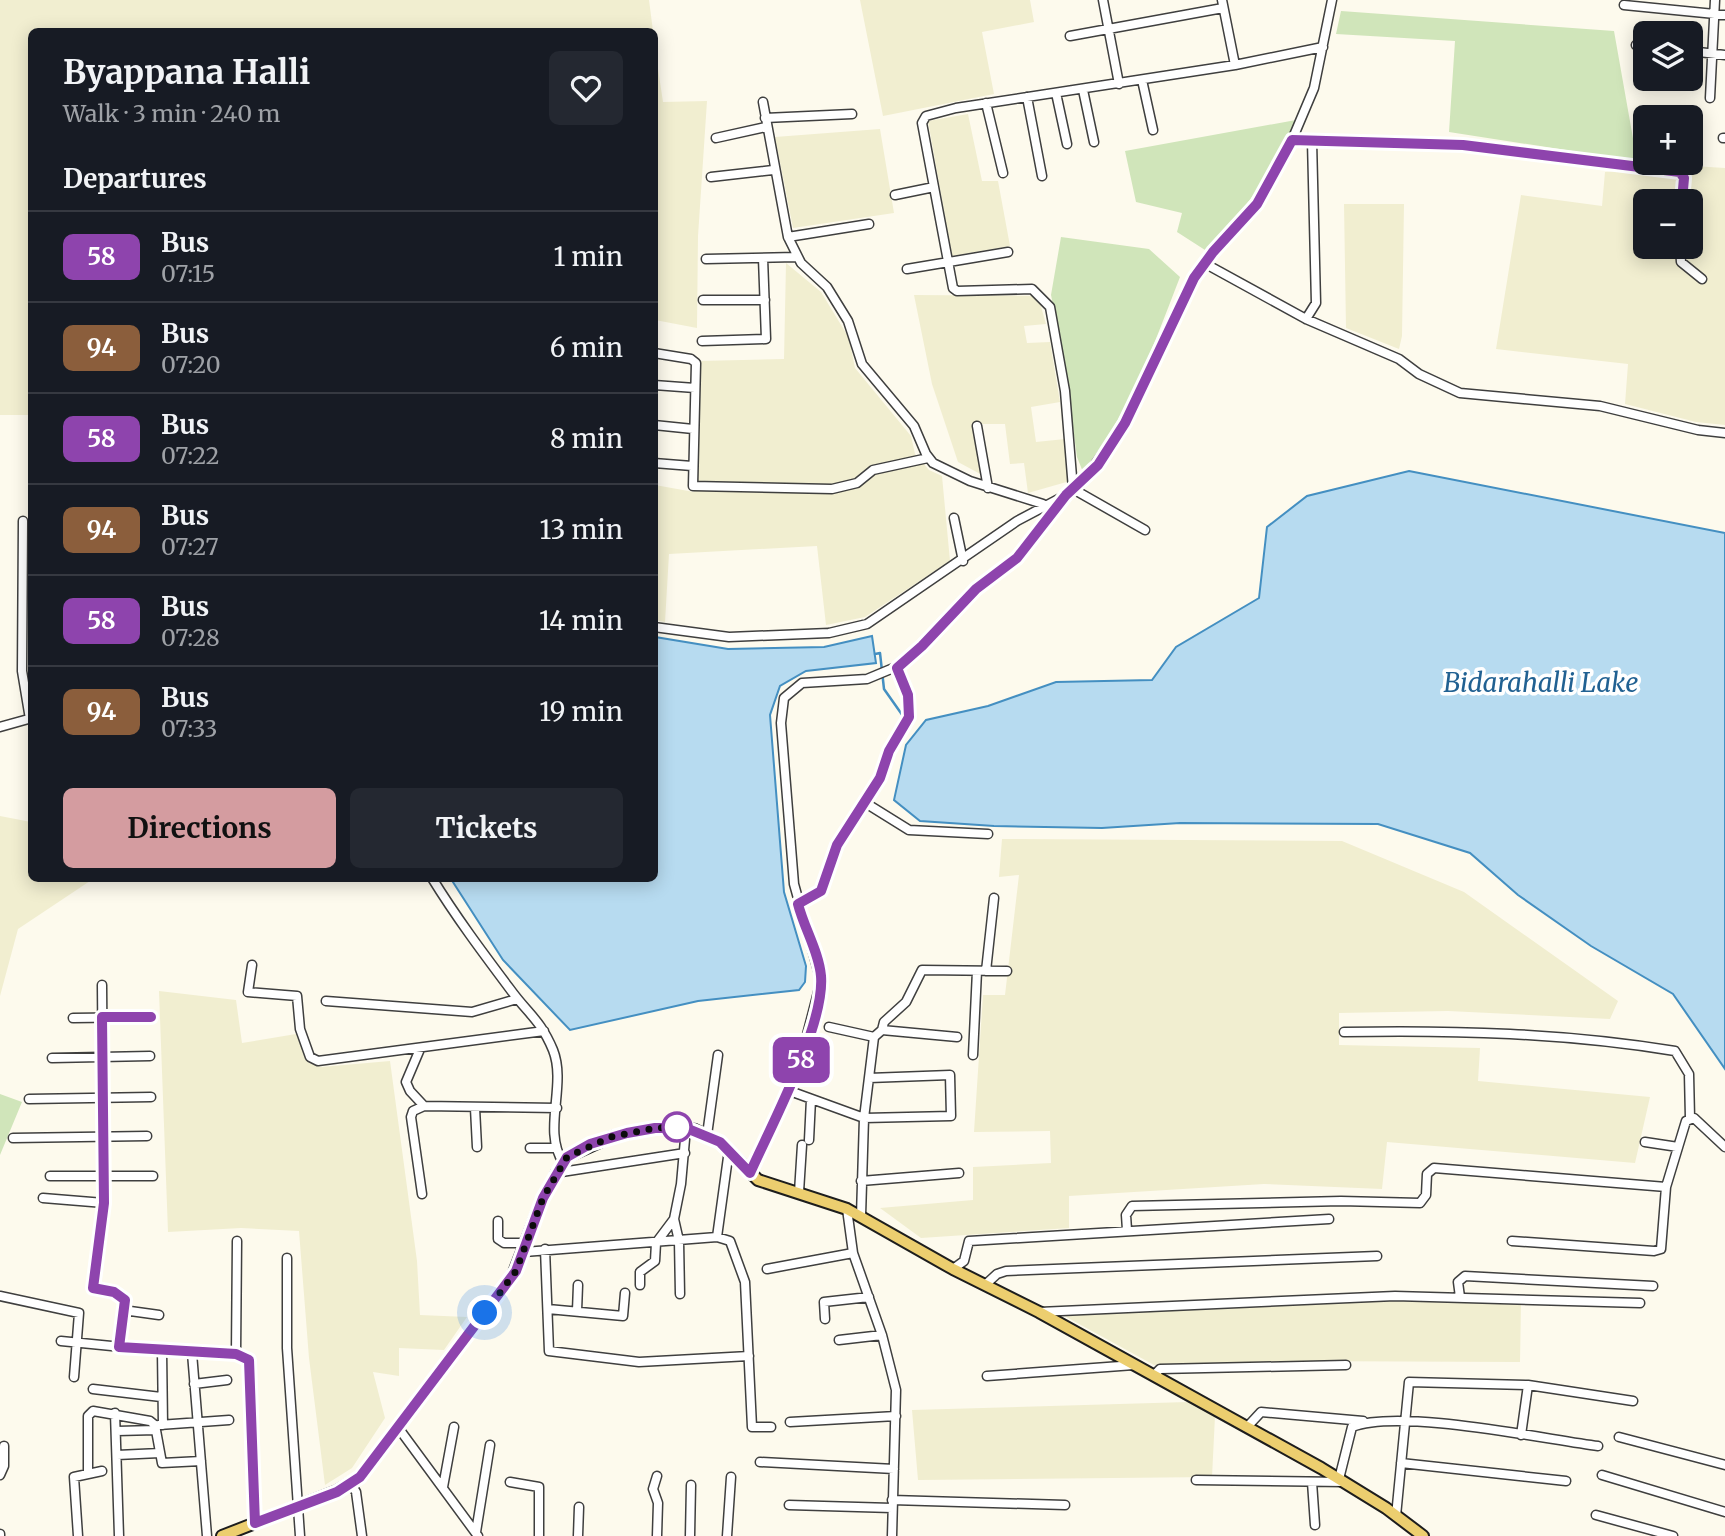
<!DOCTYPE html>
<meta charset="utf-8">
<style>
body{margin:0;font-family:Merriweather,serif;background:#242831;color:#f1f3f6;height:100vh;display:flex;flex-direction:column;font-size:26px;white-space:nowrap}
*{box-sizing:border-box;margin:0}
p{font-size:23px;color:#9ea1a6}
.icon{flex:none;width:38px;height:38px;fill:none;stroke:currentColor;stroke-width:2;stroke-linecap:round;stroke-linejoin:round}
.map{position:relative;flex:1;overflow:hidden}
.details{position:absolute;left:28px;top:28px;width:630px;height:854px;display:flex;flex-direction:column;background:#171b24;border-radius:10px;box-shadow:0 4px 18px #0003}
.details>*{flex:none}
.badge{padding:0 14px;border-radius:10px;font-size:24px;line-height:46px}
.controls{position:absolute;left:1633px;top:21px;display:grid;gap:14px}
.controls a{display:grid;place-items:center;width:70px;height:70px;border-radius:10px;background:#171b24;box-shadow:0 4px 18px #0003;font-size:35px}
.you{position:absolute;width:35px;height:35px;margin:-18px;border:5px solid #fff;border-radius:50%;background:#1a73e8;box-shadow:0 0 0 10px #1a73e833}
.map>.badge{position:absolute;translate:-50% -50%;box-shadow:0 0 0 4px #fff}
h2{padding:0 35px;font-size:26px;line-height:63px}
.round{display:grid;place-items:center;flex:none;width:74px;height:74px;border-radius:10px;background:#242831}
.head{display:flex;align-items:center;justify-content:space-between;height:119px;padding:0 35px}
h1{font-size:33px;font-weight:700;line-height:52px}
.action{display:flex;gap:14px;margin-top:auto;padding:14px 35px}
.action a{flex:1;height:80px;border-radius:10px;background:#d49ca0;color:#111;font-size:28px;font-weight:700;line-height:80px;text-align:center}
.action a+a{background:#242831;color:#f1f3f6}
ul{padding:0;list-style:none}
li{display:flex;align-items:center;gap:21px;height:91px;padding:0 35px;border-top:2px solid #363941}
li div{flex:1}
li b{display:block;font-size:26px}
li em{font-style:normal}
li .badge{min-width:77px;font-weight:700;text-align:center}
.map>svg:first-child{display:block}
</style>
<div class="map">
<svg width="1725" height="1536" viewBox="0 0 1725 1536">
<rect width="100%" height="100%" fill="#fdfaed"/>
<!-- farmland -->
<path fill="#f1eed0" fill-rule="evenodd" d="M 0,0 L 649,0 L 653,31 L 32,32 L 31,415 L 0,415 Z
M 860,0 L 1030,0 L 1034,22 L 982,32 L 994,94 L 883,116 Z
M 654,42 L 663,102 L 707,101 L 698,236 L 697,328 L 655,320 Z
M 968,114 L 982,181 L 998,181 L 1010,246 L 952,256 L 928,121 Z
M 880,129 L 894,213 L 793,228 L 775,137 Z
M 1693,166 L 1725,168 L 1725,425 L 1696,422 L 1625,404 L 1628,364 L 1496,349 L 1521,195 L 1602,206 L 1605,172 ZM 1645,201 L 1690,201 L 1690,247 L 1645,247 Z
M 1344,204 L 1404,204 L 1402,336 L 1399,349 L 1346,328 Z
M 786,263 L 821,292 L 849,338 L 855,368 L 911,436 L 915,454 L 929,470 L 942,476 L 950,561 L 865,617 L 826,625 L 817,546 L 669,554 L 665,622 L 655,620 L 655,485 L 694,492 L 699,361 L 784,359 Z
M 914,295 L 1038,296 L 1046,324 L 1024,326 L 1027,343 L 1050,342 L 1060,402 L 1031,407 L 1036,442 L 1065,439 L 1070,481 L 1028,493 L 1024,463 L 1010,464 L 1005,424 L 974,424 L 984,476 L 958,462 L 932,384 Z
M 0,816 L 31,822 L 32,878 L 93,879 L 18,929 L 0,996 Z
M 1002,839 L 1342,841 L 1464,892 L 1618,1001 L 1610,1019 L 1448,1011 L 1339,1013 L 1339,1045 L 1480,1048 L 1478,1081 L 1650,1097 L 1635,1163 L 1387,1142 L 1382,1189 L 1264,1184 L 1069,1196 L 1069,1228 L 921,1238 L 880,1208 L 973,1200 L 973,1167 L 1051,1163 L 1050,1131 L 974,1132 L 983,995 L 1005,995 L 1019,875 L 999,877 Z
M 159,991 L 236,1000 L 242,1043 L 296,1034 L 309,1063 L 321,1067 L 390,1061 L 417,1261 L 420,1315 L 467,1317 L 444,1350 L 399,1348 L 399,1376 L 373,1372 L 385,1418 L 352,1468 L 325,1485 L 309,1358 L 299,1231 L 241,1228 L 168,1232 Z
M 1399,1298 L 1521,1302 L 1520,1362 L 1287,1361 L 1154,1365 L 1059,1313 Z
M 1188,1402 L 1215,1416 L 1212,1477 L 918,1480 L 912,1410 Z"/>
<!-- green -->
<path fill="#d0e5ba" d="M 1341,11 L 1614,31 L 1637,161 L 1449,132 L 1455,41 L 1336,34 Z
M 1296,120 C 1269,175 1249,208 1205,250 L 1177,232 L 1182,213 L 1136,202 L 1125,151 Z
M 1061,237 L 1149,249 L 1180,277 C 1153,347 1130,412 1083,472 L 1077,457 L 1063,354 L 1051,295 Z
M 0,1094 L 22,1102 L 0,1155 Z"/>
<!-- water -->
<path fill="#b7dbf0" stroke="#448fc1" stroke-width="2" d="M 1409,471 L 1725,533 L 1725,1069 L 1673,994 L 1591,946 L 1518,895 L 1470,853 L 1378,824 L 1180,823 L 1102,828 L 994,826 L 920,821 L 894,800 L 906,745 L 926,720 L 988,706 L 1056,682 L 1152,680 L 1176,647 L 1259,598 L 1267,527 L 1307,496 Z
M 872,636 L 876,663 L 806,671 L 780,686 L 770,715 L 784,892 L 806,966 L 805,982 L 799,990 L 698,1001 L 570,1030 L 503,960 L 451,879 L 654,878 L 655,637 L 728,649 L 824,647 Z"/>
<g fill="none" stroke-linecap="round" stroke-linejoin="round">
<!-- stream -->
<path stroke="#448fc1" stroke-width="2.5" d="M 875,654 L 880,653 L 884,689 L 903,716"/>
<defs>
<path id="minor" d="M 1103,0 L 1119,84
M 1222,0 L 1235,65
M 1624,5 L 1725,15
M 1070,36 L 1223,8
M 1636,45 L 1645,46
M 1690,51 L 1725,55
M 1142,80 L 1153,130
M 1083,90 L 1094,142
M 1056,93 L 1067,144
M 1027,97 L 1042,176
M 1710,98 L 1715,0
M 763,102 L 788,237 L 801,263 L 827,287 L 848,321 L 862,364 L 914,426 L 926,454 L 933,463 L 970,481 L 1043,504
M 986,103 L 1003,173
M 765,118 L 852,114
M 716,138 L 766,127
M 1723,138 L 1725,138
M 1292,140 L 1463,145 L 1680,172 L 1684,178 L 1682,201
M 711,177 L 773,170
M 895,195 L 934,187
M 788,237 L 869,224
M 1680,247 L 1681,262 L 1702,279
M 706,259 L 796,257
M 1204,263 L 1306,319 L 1399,359 L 1419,374 L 1460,393 L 1600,406 L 1698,430 L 1725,433
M 907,269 L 1008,252
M 703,300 L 765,300
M 1306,319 L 1316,303 L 1312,141
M 702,341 L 766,339 L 763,258
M 654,353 L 691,359 L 696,363 L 693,486 L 832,489 L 857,483 L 873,470 L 928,458
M 654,385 L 695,388
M 654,425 L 693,429
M 977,426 L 988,488
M 654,463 L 692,466
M 954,518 L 963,561
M 23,521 L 22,671 L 30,719
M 1145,530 L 1073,489 L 1065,391 L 1050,307 L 1032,289 L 957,291 L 953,288 L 922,123 L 926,116 L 956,108 L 1235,65 L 1323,47
M 654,627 L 729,637 L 829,633 L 867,624 L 1017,521 L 1066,495 L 1084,480 L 1125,423 L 1194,278 L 1213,252 L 1257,204 L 1292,140 L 1314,88 L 1332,0
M 0,727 L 32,718
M 864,802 L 909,830 L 988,834
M 432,878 C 456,917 483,953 510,989 C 528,1014 540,1019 553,1050 C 567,1085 542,1131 563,1162
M 798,904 L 821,892 L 837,844 L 880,778 L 889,751 L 909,717 L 909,695 L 897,668
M 252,965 L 248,992 L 297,996 L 300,1029 L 310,1057 L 318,1061 L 544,1031
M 986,971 L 994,898
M 102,985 L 104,1203 L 94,1288 L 114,1292 L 125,1300 L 119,1347
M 326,1001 L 472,1012 L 517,999
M 73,1018 L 151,1017
M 829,1027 L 874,1037
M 882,1030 L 884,1022 L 906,1002 L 922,970 L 1007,971
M 1344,1032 C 1455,1030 1565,1033 1675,1051 L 1689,1074 L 1690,1118
M 420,1049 L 406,1082 L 410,1091 L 424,1106 L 557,1108
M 973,1055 L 977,971
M 52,1058 L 150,1056
M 787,1090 L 864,1118 L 951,1116 L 950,1075 L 869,1078
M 29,1099 L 151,1097
M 475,1108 L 477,1147
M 707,1135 L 718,1055
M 13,1138 L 147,1136
M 809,1140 L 811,1099
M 1645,1142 L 1678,1147
M 530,1148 L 556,1148
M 555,1173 L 685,1153
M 750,1173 L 801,1058 L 821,981 L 794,884 L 781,723 L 784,698 L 802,683 L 867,679 L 903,664 L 976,589 L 1023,552 L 1066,495
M 50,1176 L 153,1176
M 861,1181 L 959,1173
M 799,1192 L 802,1145
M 422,1194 L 411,1117 L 413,1111 L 424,1106
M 43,1198 L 104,1203
M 847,1209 L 853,1253 L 882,1335 L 896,1390 L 892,1536
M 861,1216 L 864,1118 L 874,1037 L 882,1030 L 957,1037
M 498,1221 L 498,1239 L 504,1243 L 526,1243
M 1127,1230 L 1126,1215 L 1132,1206 L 1341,1201 L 1420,1203 L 1426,1195 L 1427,1174 L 1434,1168 L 1666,1187
M 717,1237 L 729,1150
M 1512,1241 L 1654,1251 L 1661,1249 L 1666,1187 L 1686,1121 L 1694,1118 L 1725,1147
M 545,1249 L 549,1351 L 639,1362 L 749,1356
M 524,1252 L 717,1237 L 730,1241 L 745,1282 L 752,1427 L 771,1427
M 287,1258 L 287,1348 L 300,1536
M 767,1269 L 853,1253
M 953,1269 L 964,1261 L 969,1241 L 1329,1219
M 640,1285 L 640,1272 L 655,1261 L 656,1243 L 674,1219
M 985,1285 L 997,1274 L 1006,1271 L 1377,1256
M 680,1294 L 679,1241 L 674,1219 L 681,1184 L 686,1128
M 0,1296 L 79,1313 L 74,1377
M 1460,1297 L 1458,1282 L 1465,1276 L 1653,1286
M 548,1309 L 623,1316 L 625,1293
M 123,1310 L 159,1315
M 577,1311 L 578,1285
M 1039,1312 L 1395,1296 L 1640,1303
M 825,1319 L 824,1302 L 869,1297
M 839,1340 L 882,1335
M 61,1341 L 162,1351 L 163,1425
M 162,1351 L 236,1354 L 249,1360 L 255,1523
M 192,1353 L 207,1536
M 236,1354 L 237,1241
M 1154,1375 L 1160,1369 L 1346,1365
M 987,1376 L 1134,1365
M 194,1384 L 227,1380
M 93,1389 L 161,1397
M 115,1413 L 119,1536
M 790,1422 L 896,1416
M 159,1425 L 229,1420
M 397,1426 L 478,1536
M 1248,1426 L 1261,1412 L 1363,1421
M 117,1431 L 156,1430
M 1521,1435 L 1528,1385
M 1619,1437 L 1725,1465
M 117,1455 L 160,1453
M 760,1462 L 894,1469
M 1401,1463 L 1566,1481
M 88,1473 L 88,1416 L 93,1411 L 150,1421 L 155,1425 L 162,1463 L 201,1461
M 0,1475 L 4,1466 L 4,1446
M 1602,1475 L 1725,1512
M 657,1476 L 653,1489 L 658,1503 L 657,1536
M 1339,1479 L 1352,1427 C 1399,1408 1543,1439 1598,1446
M 1196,1480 L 1344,1482
M 510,1482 L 539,1487 L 539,1536
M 1312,1482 L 1315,1525
M 351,1484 L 356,1492 L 362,1536
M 443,1487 L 454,1427
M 892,1500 L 1065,1505
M 789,1505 L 892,1508
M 1596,1515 L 1673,1536
M 1396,1516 L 1409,1382 L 1528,1385 L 1633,1401
M 476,1532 L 490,1445
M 0,1534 L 0,1536
M 78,1536 L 74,1477 L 102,1471
M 578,1536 L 579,1507
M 690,1536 L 691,1485
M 727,1536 L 731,1477"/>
<path id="major" d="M 222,1536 L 337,1491 L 360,1477 L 513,1275 L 543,1198 L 567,1157 L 611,1137 L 648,1129 L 677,1127 L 695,1130 L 720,1142 L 758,1180 L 847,1209 L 953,1269 L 1039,1312 L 1321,1468 L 1386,1508 L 1423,1536"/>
</defs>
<!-- minor casing -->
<use href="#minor" stroke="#3f3f3f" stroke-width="11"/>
<!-- major casing -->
<use href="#major" stroke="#1d1d1d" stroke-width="14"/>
<!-- minor -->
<use href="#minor" stroke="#fff" stroke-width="8"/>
<!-- major -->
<use href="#major" stroke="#ecce6f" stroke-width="10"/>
</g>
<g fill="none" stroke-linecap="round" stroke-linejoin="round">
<defs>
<path id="line" d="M 151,1017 L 102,1017 L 104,1203 L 93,1288 L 114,1292 L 125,1300 L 119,1347 L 236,1354 L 249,1360 L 255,1523 L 337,1492 L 360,1477 L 516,1271 L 543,1198 L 567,1157 L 590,1144 L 627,1133 L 655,1128 L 686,1128 L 720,1142 L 750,1173 C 771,1126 825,1025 821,976 C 819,952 804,928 798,904 L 821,891 L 837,845 L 880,778 L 889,751 L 909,717 L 908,695 L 897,668 L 922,646 L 976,589 L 1017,558 L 1066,495 L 1098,465 L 1125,423 L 1194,278 L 1213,252 L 1257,204 L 1292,140 L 1463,145 L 1680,172 L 1684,178 L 1682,201"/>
</defs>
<!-- line casing -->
<use href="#line" stroke="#fff" stroke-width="16"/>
<!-- line -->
<use href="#line" stroke="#8e44ad" stroke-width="10"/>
<!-- walk -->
<path stroke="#0c0c0c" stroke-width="7" stroke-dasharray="0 12.6" d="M 485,1313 L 516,1271 L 543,1198 L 567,1157 L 611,1137 L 655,1128 L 677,1127"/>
</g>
<!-- markers -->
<circle fill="#fff" stroke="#8e44ad" stroke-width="3.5" cx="677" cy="1127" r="14"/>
<g text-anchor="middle" stroke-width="7" stroke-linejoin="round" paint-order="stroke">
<!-- water labels -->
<g font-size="26" font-style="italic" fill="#216192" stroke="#fff">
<text x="1541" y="692">Bidarahalli Lake</text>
</g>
</g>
</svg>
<div class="controls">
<a><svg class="icon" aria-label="layers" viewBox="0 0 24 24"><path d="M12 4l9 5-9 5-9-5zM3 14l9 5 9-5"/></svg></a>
<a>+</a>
<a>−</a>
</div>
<div class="you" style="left:485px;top:1313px"></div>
<b class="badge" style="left:801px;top:1060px;background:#8e44ad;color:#fff">58</b>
<section class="details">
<div class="head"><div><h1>Byappana Halli</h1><p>Walk · 3 min · 240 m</p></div><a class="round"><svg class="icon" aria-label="heart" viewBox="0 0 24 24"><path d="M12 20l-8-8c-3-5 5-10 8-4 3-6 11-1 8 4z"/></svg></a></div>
<h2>Departures</h2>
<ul>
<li><span class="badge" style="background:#8e44ad;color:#fff">58</span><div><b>Bus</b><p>07:15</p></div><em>1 min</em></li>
<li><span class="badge" style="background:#8b5e3c;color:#fff">94</span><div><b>Bus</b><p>07:20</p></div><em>6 min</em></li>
<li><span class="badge" style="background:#8e44ad;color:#fff">58</span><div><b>Bus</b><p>07:22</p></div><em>8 min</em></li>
<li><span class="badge" style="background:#8b5e3c;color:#fff">94</span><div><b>Bus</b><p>07:27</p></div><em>13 min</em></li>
<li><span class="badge" style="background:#8e44ad;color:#fff">58</span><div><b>Bus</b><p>07:28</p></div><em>14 min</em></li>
<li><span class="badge" style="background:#8b5e3c;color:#fff">94</span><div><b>Bus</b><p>07:33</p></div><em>19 min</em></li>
</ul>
<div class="action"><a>Directions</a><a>Tickets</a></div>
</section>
</div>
